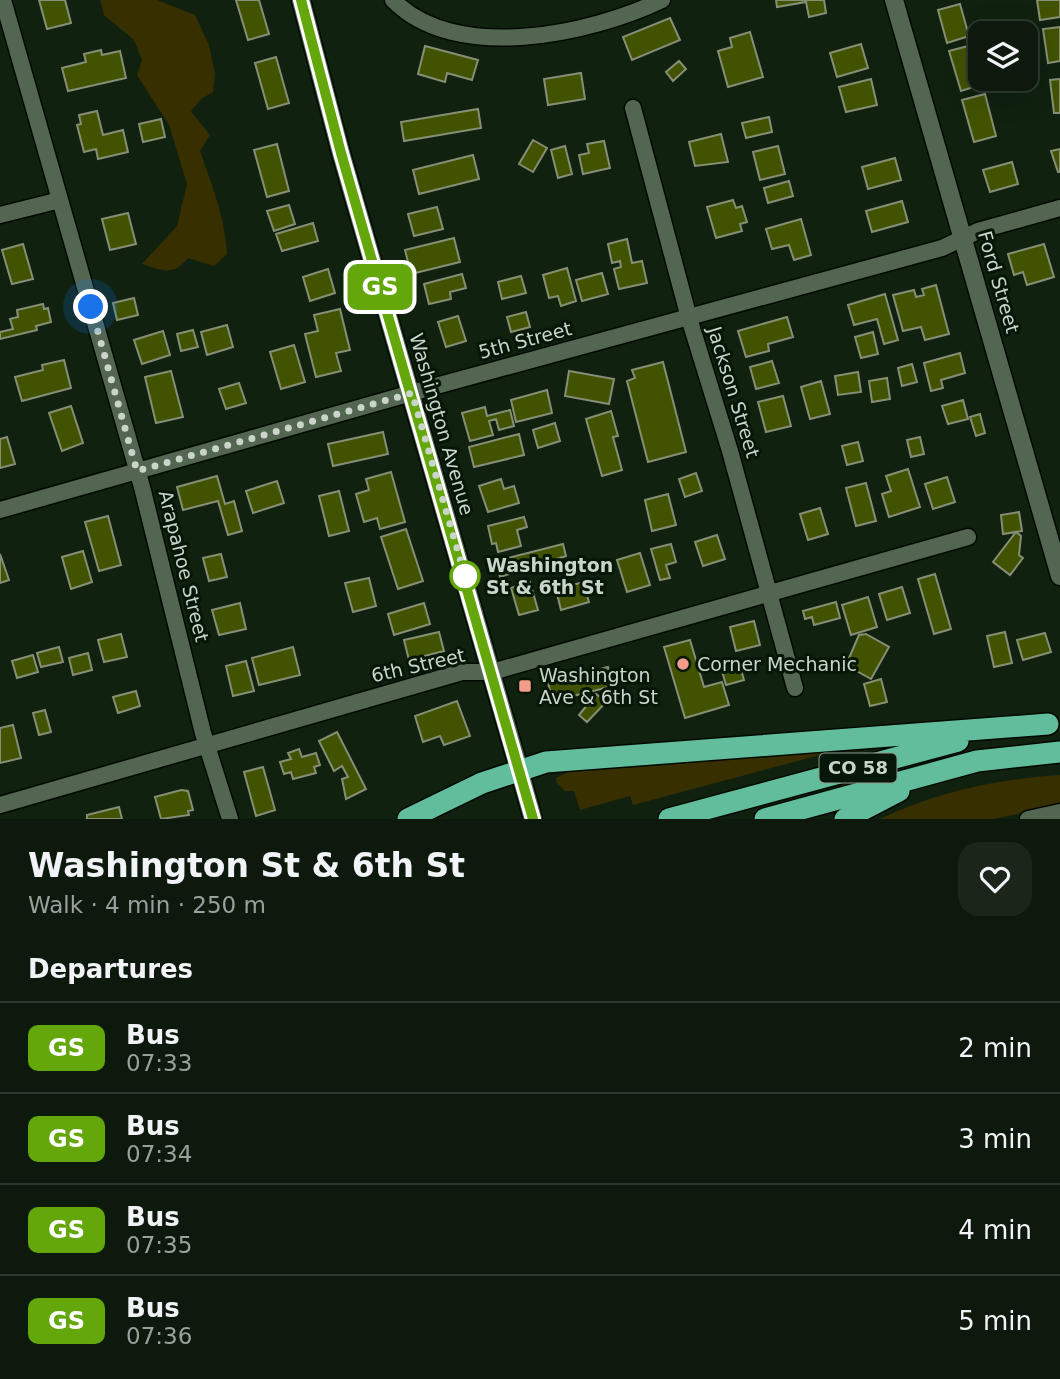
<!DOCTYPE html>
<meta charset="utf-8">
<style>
body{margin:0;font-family:"DejaVu Sans",sans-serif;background:#1a261a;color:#f1f3f6;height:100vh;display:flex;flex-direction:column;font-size:26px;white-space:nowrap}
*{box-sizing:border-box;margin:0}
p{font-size:23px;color:#9aa09d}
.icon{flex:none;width:38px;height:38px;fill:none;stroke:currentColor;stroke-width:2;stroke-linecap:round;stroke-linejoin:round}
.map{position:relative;height:819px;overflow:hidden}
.details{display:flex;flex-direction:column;background:#0c190c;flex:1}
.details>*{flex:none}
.badge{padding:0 14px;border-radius:10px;font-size:24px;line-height:46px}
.fabs{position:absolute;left:968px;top:21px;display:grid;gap:14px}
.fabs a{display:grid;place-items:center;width:70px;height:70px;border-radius:14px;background:#0c190c;box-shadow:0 7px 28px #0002,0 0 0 2px #2c382d;font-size:35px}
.you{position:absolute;width:35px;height:35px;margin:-18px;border:5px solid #fff;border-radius:50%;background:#1a73e8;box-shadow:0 0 0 10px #1a73e833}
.map>.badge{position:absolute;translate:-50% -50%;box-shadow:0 0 0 4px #fff}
h2{padding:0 28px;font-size:26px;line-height:63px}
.round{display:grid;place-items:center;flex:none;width:74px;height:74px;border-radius:21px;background:#1a261a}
.headline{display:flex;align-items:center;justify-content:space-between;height:119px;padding:0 28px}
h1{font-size:33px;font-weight:700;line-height:52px}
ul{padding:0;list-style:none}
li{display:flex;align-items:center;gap:21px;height:91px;padding:0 28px;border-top:2px solid #2c382d}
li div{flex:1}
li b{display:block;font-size:26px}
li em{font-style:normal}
li .badge{min-width:77px;font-weight:700;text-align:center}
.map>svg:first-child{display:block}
</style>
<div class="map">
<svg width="1060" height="819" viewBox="0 0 1060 819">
<rect width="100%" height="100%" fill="#102110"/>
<!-- green -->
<path fill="#372f00" d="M 100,0 L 157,0 L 195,15 L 209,45 L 215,74 L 213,92 L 201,99 L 191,111 L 210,135 L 200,151 C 212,186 225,216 227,254 L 214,266 L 188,258 C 173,276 163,271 142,264 L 177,226 L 187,184 L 169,125 L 137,75 L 142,60 L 134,40 L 104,15 Z
M 835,747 L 835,751 L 633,805 L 630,796 L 580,810 L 574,791 L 565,791 L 556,782 L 556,778 L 568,772 L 642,760 Z
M 1060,775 L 1060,804 L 995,819 L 880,819 C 937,792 997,779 1060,775 Z"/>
<!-- building -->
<path fill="#415200" stroke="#868f75" stroke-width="2" d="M 39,0 L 65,0 L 71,23 L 47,29 Z
M 236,0 L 259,0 L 269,34 L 248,40 Z
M 776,0 L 824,0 L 826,13 L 809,17 L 806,2 L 777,7 Z
M 1037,0 L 1060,0 L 1060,17 L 1040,20 Z
M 960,4 L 969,36 L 947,43 L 938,10 Z
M 670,18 L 680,40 L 632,60 L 623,37 Z
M 1060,27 L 1060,61 L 1048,63 L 1043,29 Z
M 750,32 L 763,77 L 728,87 L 718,51 L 732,47 L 730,38 Z
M 861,44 L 868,68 L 837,77 L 830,53 Z
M 972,45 L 983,84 L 961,91 L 949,51 Z
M 425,46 L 478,60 L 472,80 L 447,73 L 445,82 L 418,74 Z
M 101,50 L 102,55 L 120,51 L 126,78 L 68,91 L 62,68 L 86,62 L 84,54 Z
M 276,57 L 289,103 L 268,109 L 255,63 Z
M 679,61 L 686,69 L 673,81 L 666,72 Z
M 581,73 L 585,99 L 548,105 L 544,79 Z
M 871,79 L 877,105 L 846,112 L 839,87 Z
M 1060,79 L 1060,113 L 1054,113 L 1050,80 Z
M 985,94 L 996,136 L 974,142 L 962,100 Z
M 478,109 L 481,128 L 404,141 L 401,122 Z
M 97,111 L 103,135 L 123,130 L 128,152 L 98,159 L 96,149 L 84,152 L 77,125 L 81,124 L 79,115 Z
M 769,117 L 772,132 L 746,138 L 742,123 Z
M 161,119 L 165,137 L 143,142 L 139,124 Z
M 721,134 L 728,162 L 695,166 L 689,142 Z
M 533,140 L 547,148 L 533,172 L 519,164 Z
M 604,141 L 610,168 L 583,174 L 579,155 L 589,153 L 587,144 Z
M 277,144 L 289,191 L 267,197 L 254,150 Z
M 565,146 L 572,174 L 558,178 L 551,150 Z
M 778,146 L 785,174 L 760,180 L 753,152 Z
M 1060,149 L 1060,172 L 1058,172 L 1051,151 Z
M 473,155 L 479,179 L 419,194 L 413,170 Z
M 895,158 L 901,180 L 868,189 L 862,167 Z
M 1012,162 L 1018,184 L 990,192 L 983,170 Z
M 789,181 L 793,196 L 768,203 L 764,188 Z
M 733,200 L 736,208 L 742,206 L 747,222 L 740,224 L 742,231 L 716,238 L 707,207 Z
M 902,201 L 908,222 L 872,232 L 866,211 Z
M 289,205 L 295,224 L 274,231 L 267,211 Z
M 437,207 L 443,229 L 414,236 L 408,214 Z
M 128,213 L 136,244 L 110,250 L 102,219 Z
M 801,219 L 811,255 L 794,260 L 789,245 L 772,249 L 766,229 Z
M 313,223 L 318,241 L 282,251 L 276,234 Z
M 454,238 L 460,262 L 411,274 L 405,250 Z
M 627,239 L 632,263 L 642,261 L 647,283 L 619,289 L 614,269 L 621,267 L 620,261 L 612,263 L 608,244 Z
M 23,244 L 33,279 L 12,284 L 2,250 Z
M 1044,244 L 1054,277 L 1027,285 L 1023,272 L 1014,275 L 1008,254 Z
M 567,268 L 576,301 L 561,306 L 558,296 L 549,298 L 543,275 Z
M 328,269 L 335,293 L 310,301 L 303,277 Z
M 602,273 L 608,294 L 582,301 L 576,280 Z
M 462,274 L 466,288 L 450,292 L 451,299 L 429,304 L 424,284 Z
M 521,276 L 526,293 L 502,299 L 498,282 Z
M 936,285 L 949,334 L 925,340 L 921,327 L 903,331 L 893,295 L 914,290 L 916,297 L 924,295 L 922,289 Z
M 885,294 L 898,340 L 884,344 L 877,319 L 854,325 L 848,305 Z
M 134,298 L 138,315 L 117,320 L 113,303 Z
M 43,304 L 44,309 L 48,308 L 51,322 L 36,326 L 37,330 L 0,339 L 0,332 L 13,329 L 10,319 L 18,317 L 17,310 Z
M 340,309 L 350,350 L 336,353 L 341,371 L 316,377 L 305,334 L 318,331 L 314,315 Z
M 526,312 L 530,327 L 511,332 L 507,317 Z
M 458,316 L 466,341 L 446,347 L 438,322 Z
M 787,317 L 793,337 L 768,344 L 769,351 L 746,357 L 738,331 Z
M 227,325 L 233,347 L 207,355 L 201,332 Z
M 193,330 L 198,347 L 181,351 L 177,334 Z
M 163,331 L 170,355 L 142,364 L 134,340 Z
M 873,332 L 878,354 L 861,358 L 855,337 Z
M 294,345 L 305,382 L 281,389 L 270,352 Z
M 960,353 L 965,373 L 941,380 L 943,388 L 931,391 L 924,363 Z
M 64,360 L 71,388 L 22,401 L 15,377 L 43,370 L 42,365 Z
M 772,361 L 779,383 L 756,389 L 750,367 Z
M 663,362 L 686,452 L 648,462 L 627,381 L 635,378 L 632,370 Z
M 912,364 L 917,382 L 902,386 L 898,368 Z
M 171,371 L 183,417 L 156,423 L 145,377 Z
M 569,371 L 614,379 L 609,404 L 565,396 Z
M 858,372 L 861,392 L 838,395 L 835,376 Z
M 887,378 L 890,399 L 872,402 L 869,381 Z
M 821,381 L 830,414 L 810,419 L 801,387 Z
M 239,383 L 246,403 L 226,409 L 219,389 Z
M 547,390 L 552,413 L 516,422 L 511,400 Z
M 783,396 L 791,426 L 766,432 L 758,402 Z
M 963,400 L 968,419 L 948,424 L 942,406 Z
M 71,406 L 83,443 L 62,451 L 49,413 Z
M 485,407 L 487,416 L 510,410 L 514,426 L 499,430 L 496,419 L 489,421 L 493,435 L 470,441 L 462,413 Z
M 611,411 L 618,436 L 613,437 L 622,470 L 602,476 L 586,419 Z
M 980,414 L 985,433 L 976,436 L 970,417 Z
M 555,423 L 560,441 L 538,448 L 533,430 Z
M 383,432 L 388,454 L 333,466 L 328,444 Z
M 519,434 L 524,455 L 474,467 L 469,447 Z
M 7,437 L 15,464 L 0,468 L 0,439 Z
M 920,437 L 924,454 L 911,457 L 907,440 Z
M 858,442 L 863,461 L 847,465 L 842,446 Z
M 908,469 L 920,507 L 889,517 L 882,494 L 891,491 L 886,476 Z
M 391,472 L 405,522 L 380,529 L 377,518 L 364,522 L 356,494 L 369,490 L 366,479 Z
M 696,473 L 702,491 L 685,497 L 679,479 Z
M 217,476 L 225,504 L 234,501 L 242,531 L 228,535 L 218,501 L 183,510 L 177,487 Z
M 947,477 L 955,502 L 933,509 L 925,484 Z
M 501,479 L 504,489 L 514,486 L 519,503 L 488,512 L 479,486 Z
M 277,481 L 284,503 L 253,513 L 246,491 Z
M 866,483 L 876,521 L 856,526 L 846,488 Z
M 339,491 L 349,531 L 329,536 L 319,496 Z
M 668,494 L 676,525 L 652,531 L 645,500 Z
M 820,508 L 828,534 L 808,540 L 800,514 Z
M 1019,512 L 1022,531 L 1003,534 L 1001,515 Z
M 108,516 L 121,565 L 99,571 L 85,522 Z
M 524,517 L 527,527 L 517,530 L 521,546 L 498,552 L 496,543 L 492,544 L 488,526 Z
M 406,529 L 423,581 L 398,589 L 381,537 Z
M 1016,532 L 1021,536 L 1019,555 L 1023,558 L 1010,575 L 993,562 Z
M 717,535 L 725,559 L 703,566 L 695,542 Z
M 563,544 L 566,556 L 500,577 L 496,561 Z
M 671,544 L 676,562 L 666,565 L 670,578 L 660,580 L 651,549 Z
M 83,551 L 92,582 L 71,589 L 62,557 Z
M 640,553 L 650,585 L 627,592 L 617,560 Z
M 0,554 L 9,580 L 0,583 Z
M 221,554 L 227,577 L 209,581 L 203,558 Z
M 935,574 L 951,629 L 934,634 L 918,579 Z
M 369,578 L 376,606 L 353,612 L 345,583 Z
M 530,582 L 538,610 L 519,615 L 511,588 Z
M 583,582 L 589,602 L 561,610 L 556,590 Z
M 902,587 L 910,613 L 887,620 L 879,594 Z
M 868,597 L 877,627 L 851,635 L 842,605 Z
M 836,602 L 840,618 L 814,625 L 812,617 L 805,619 L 803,611 Z
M 240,603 L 246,629 L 219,635 L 212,610 Z
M 424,603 L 430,624 L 394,635 L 388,614 Z
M 754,621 L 760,645 L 736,651 L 730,627 Z
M 439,632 L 444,651 L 409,660 L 404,640 Z
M 1005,632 L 1012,663 L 994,667 L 987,636 Z
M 1045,633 L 1051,652 L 1023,660 L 1017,640 Z
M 121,634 L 127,657 L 104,662 L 98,640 Z
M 866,634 L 889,647 L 871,679 L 846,665 L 859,635 Z
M 690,640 L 704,687 L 722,682 L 729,705 L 685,718 L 664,647 Z
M 59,647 L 63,662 L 41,667 L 37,653 Z
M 293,647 L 300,675 L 259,685 L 252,658 Z
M 88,653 L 92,670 L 73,675 L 69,658 Z
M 33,655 L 38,672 L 17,678 L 12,661 Z
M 738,659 L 744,680 L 726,685 L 720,664 Z
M 246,661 L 254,691 L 233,696 L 226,666 Z
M 608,667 L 613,686 L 553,701 L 548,683 Z
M 881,679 L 887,702 L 870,706 L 864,684 Z
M 136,691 L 140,706 L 118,713 L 113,697 Z
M 604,692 L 611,697 L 587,722 L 579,715 L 596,694 L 600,697 Z
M 457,701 L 470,736 L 444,745 L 440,736 L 423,742 L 415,716 Z
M 45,710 L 51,732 L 39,735 L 33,713 Z
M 13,725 L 21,758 L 0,763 L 0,728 Z
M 337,732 L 366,789 L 346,799 L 342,779 L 348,777 L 342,766 L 334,771 L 319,741 Z
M 299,749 L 302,757 L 316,753 L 320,765 L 314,767 L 316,773 L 293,779 L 291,772 L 284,774 L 280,762 L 291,759 L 288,753 Z
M 263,767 L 275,810 L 256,816 L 244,772 Z
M 181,790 L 188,791 L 193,810 L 188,811 L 189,815 L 161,819 L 155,797 Z
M 119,807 L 122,819 L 87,819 L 87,815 Z"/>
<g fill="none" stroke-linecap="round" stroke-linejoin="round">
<defs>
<path id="minor" d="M 3,0 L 142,487 L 203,733 L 230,819
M 393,0 C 455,64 591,34 662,0
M 633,108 L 689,318 L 730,451 L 795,688
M 0,215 L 60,200
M 0,510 L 436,386 L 942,248 L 978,231 L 1060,208
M 0,805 L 462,672 L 492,672 L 968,537
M 1028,819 L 1060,812"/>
<path id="tertiary" d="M 301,0 L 341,153 L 519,769
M 894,0 L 1060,576"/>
<path id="secondary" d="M 519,769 L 533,819"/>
<path id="motorway" d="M 408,819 L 482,783 L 546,762 L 1048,724
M 669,819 L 958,741
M 765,819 L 977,761 L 1060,752
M 845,819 L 899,791"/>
</defs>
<!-- minor casing -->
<use href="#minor" stroke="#000a01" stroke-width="19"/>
<!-- tertiary casing -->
<use href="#tertiary" stroke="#000a01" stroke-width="21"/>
<!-- secondary casing -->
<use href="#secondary" stroke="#000a01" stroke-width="21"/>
<!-- motorway casing -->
<use href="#motorway" stroke="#000a01" stroke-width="24"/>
<!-- minor -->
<use href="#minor" stroke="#526652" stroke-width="16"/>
<!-- tertiary -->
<use href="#tertiary" stroke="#526652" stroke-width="18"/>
<!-- secondary -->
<use href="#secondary" stroke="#526652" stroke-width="18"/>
<!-- motorway -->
<use href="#motorway" stroke="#61bd9b" stroke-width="21"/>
</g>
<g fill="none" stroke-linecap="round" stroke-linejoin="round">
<defs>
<path id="line" d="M 301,0 L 341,153 L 533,819"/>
</defs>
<!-- line casing -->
<use href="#line" stroke="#fff" stroke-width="16"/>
<!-- line -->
<use href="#line" stroke="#64a70b" stroke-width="10"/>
<!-- walk -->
<path stroke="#cad5ca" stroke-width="7" stroke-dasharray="0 12.6" d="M 91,307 L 137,471 L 412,393 L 465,576"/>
</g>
<!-- markers -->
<circle fill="#fff" stroke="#64a70b" stroke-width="3.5" cx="465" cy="576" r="14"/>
<g fill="#f49d8b" stroke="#071707" stroke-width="2.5">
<circle cx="683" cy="664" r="7"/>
<rect x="518" y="679" width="14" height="14" rx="3.5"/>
</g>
<g text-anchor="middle" stroke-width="6" stroke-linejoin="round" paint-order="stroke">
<!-- shield labels -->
<rect fill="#071707" stroke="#909c90" stroke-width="2" x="819.5" y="753.5" width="77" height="29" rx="5"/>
<g font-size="18" font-weight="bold" fill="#cad5ca">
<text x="858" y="774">CO 58</text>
</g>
<!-- street labels -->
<g font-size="19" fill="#cad5ca" stroke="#071707">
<text transform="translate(999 282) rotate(74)" y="7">Ford Street</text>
<text transform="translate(525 340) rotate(-15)" y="7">5th Street</text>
<text transform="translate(734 392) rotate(73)" y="7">Jackson Street</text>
<text transform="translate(442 424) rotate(74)" y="7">Washington Avenue</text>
<text transform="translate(184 566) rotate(76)" y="7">Arapahoe Street</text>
<text transform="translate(418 665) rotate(-13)" y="7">6th Street</text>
</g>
<!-- stop labels -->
<g font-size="19" font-weight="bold" fill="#cad5ca" stroke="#071707" text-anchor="start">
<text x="486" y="572">Washington<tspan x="486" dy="22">St &amp; 6th St</tspan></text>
</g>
<!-- poi labels -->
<g font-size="19" fill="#cad5ca" stroke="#071707" text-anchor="start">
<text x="697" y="671">Corner Mechanic</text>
<text x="539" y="682">Washington<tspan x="539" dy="22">Ave &amp; 6th St</tspan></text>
</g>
</g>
</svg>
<div class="fabs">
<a><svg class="icon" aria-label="layers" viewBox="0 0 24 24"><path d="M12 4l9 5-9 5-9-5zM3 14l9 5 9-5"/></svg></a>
</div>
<div class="you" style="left:91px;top:307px"></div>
<b class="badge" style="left:380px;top:287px;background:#64a70b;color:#fff">GS</b>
</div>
<section class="details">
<div class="headline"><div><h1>Washington St &amp; 6th St</h1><p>Walk · 4 min · 250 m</p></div><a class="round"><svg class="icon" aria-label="heart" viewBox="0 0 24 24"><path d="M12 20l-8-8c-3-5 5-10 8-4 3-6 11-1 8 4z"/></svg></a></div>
<h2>Departures</h2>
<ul>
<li><span class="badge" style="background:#64a70b;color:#fff">GS</span><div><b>Bus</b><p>07:33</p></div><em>2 min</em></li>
<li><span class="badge" style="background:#64a70b;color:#fff">GS</span><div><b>Bus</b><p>07:34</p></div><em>3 min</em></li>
<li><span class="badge" style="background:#64a70b;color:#fff">GS</span><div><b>Bus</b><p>07:35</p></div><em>4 min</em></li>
<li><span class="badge" style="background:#64a70b;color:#fff">GS</span><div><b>Bus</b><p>07:36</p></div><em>5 min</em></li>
</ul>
</section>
